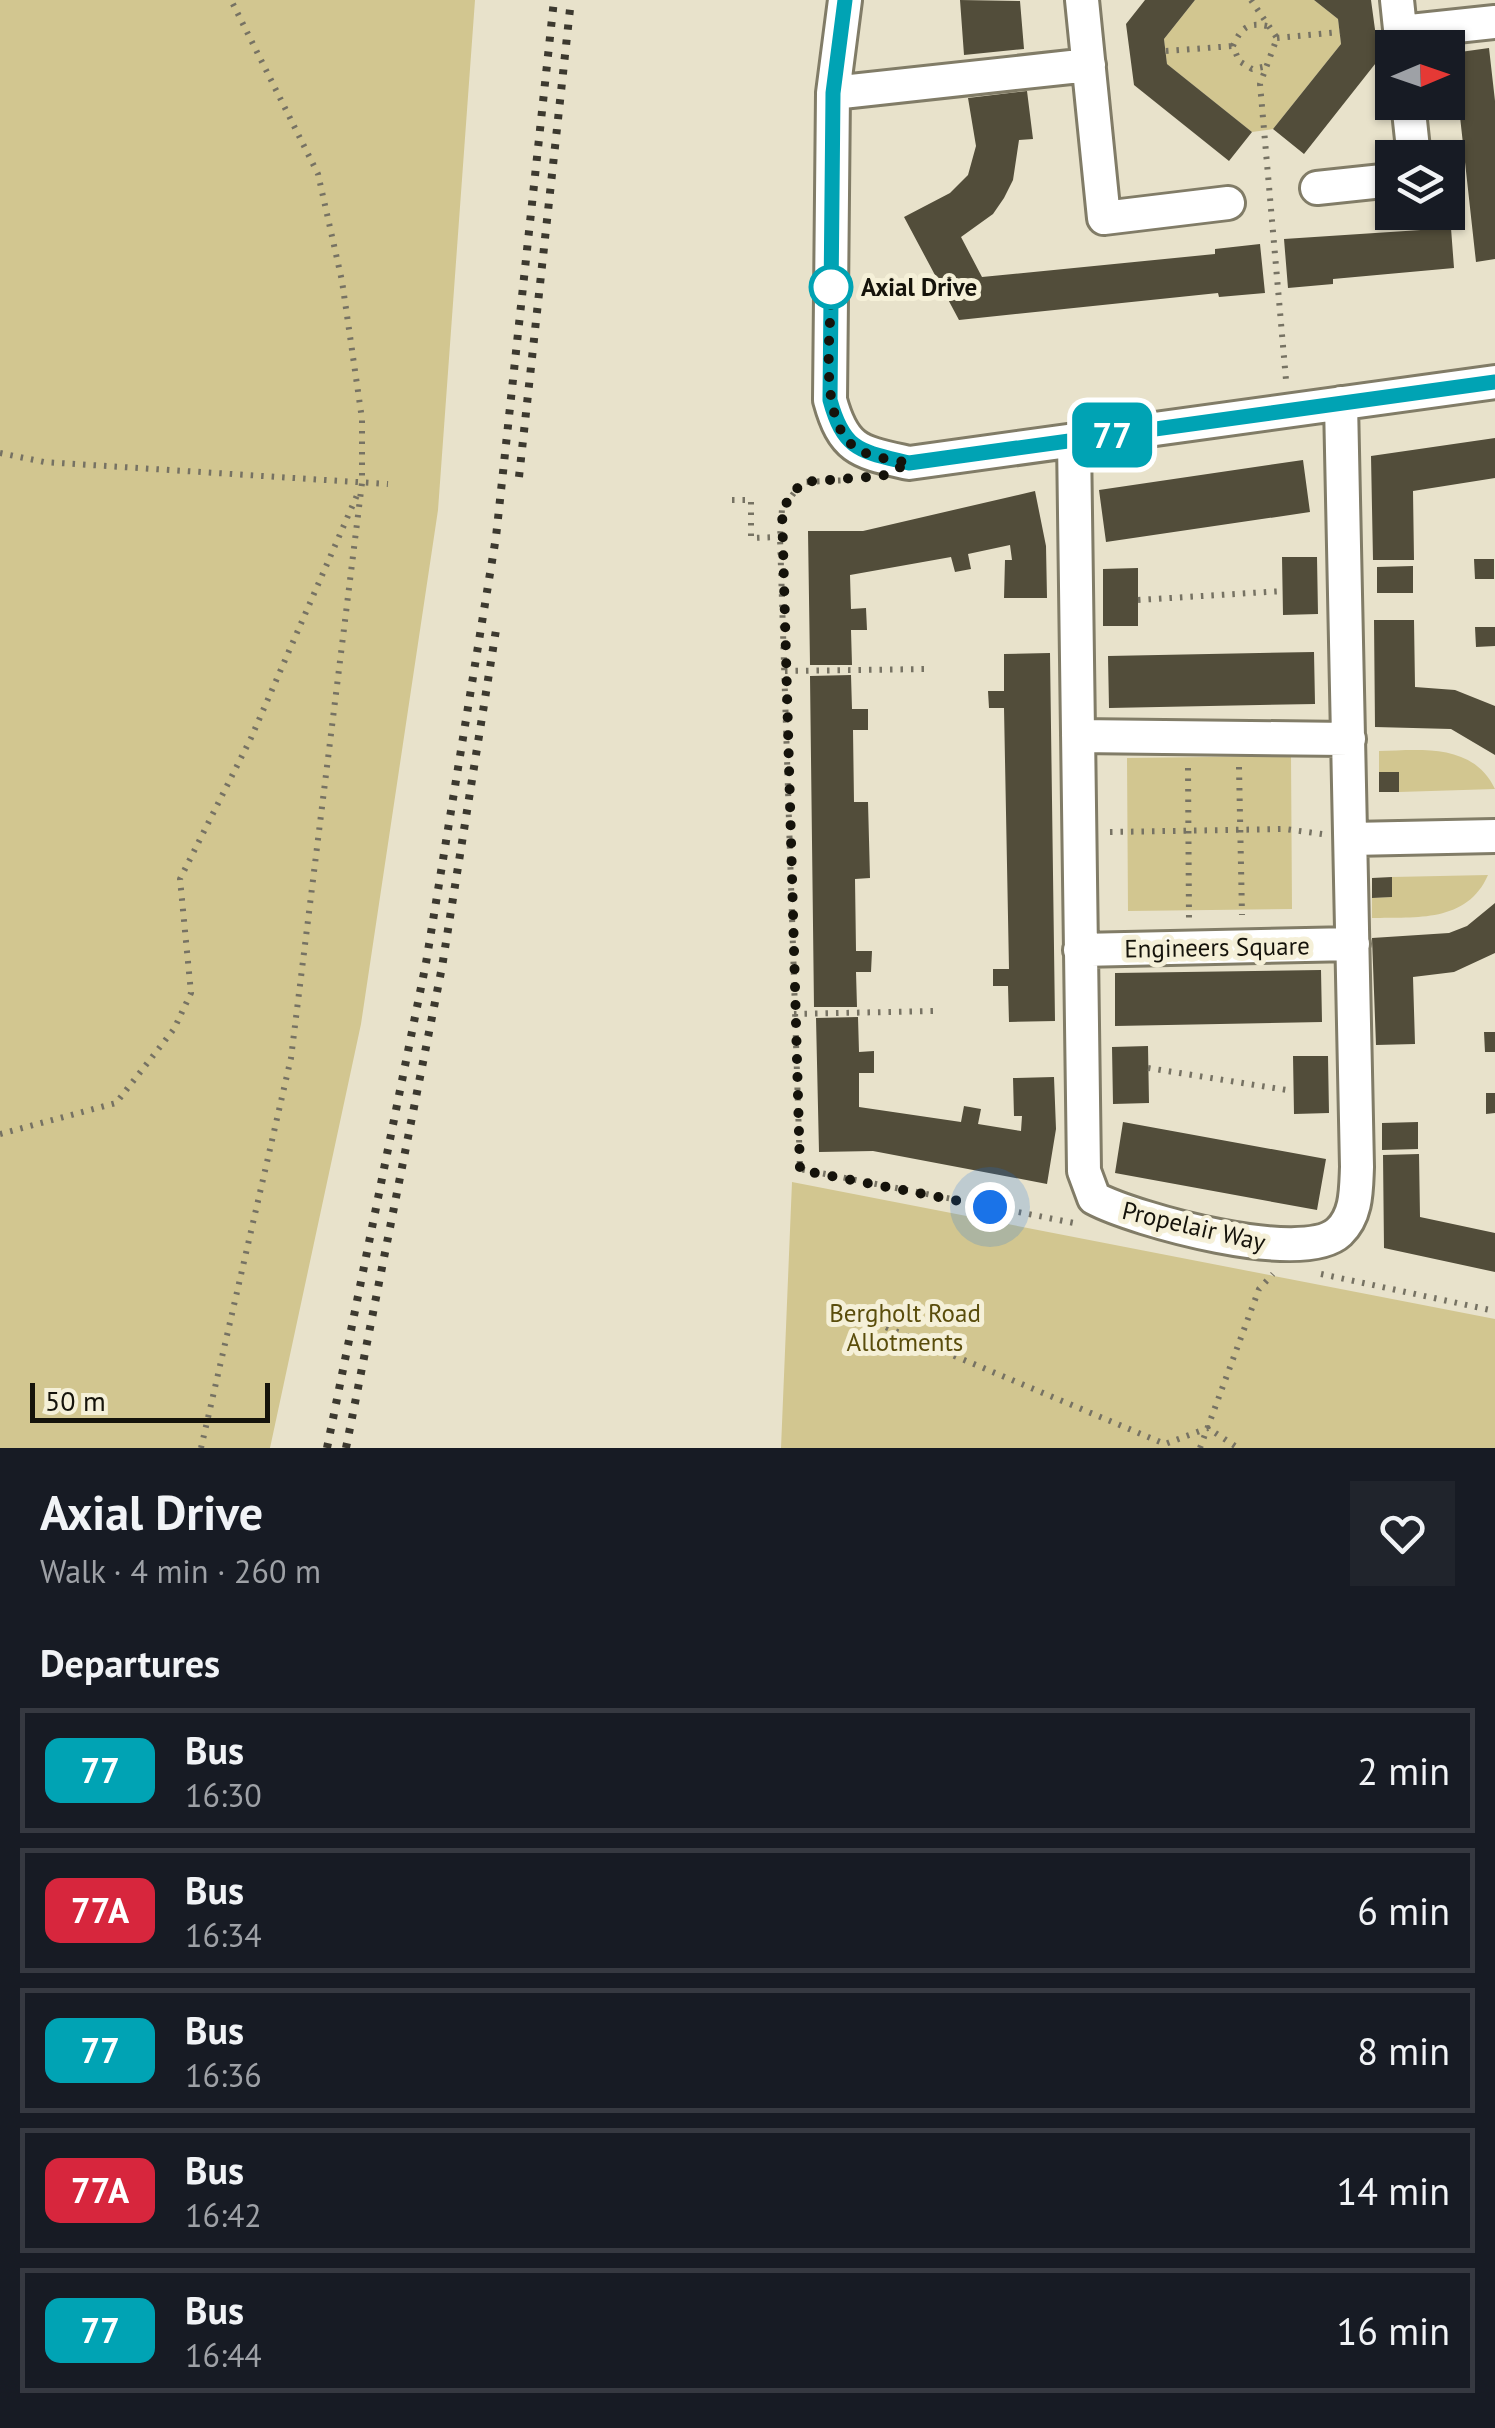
<!DOCTYPE html>
<meta charset="utf-8">
<style>
body{margin:0;font-family:"PT Sans",sans-serif;background:#20242c;color:#f1f3f6;height:100vh;display:flex;flex-direction:column;font-size:38px;white-space:nowrap}
*{box-sizing:border-box;margin:0}
p{font-size:32px;color:#9ea1a6}
.icon{flex:none;width:55px;height:55px;fill:none;stroke:currentColor;stroke-width:2;stroke-linecap:round;stroke-linejoin:round}
.map{position:relative;height:1448px;overflow:hidden}
.drawer{display:flex;flex-direction:column;background:#171b24;flex:1}
.drawer>*{flex:none}
.badge{padding:0 20px;border-radius:15px;font-size:35px;line-height:65px}
.needle{width:65px;rotate:88deg}
.fabs{position:absolute;left:1375px;top:30px;display:grid;gap:20px}
.fabs a{display:grid;place-items:center;width:90px;height:90px;border-radius:0px;background:#171b24;box-shadow:0 2px 8px #0004;font-size:50px}
.scale{position:absolute;left:30px;bottom:25px;width:240px;box-sizing:border-box;padding-left:10px;border:5px solid #15130b;border-top:0;font-size:28px;line-height:35px;white-space:nowrap;color:#15130b;-webkit-text-stroke:8px #f5f0d8;paint-order:stroke}
.you{position:absolute;width:50px;height:50px;margin:-25px;border:8px solid #fff;border-radius:50%;background:#1a73e8;box-shadow:0 0 0 15px #1a73e833}
.map>.badge{position:absolute;translate:-50% -50%;box-shadow:0 0 0 5px #fff}
h2{padding:0 40px;font-size:38px;line-height:90px}
.round{display:grid;place-items:center;flex:none;width:105px;height:105px;border-radius:0px;background:#20242c}
.summary{display:flex;align-items:center;justify-content:space-between;height:170px;padding:0 40px}
h1{font-size:48px;font-weight:700;line-height:75px}
ul{padding:0;list-style:none}
li{display:flex;align-items:center;gap:30px;height:125px;margin:0 20px 15px;padding:0 20px;border:5px solid #363941;border-radius:0px}
li div{flex:1}
li b{display:block;font-size:38px}
li em{font-style:normal}
li .badge{min-width:110px;font-weight:700;text-align:center}
.map>svg:first-child{display:block}
</style>
<div class="map">
<svg width="1495" height="1448" viewBox="0 0 1495 1448">
<rect width="100%" height="100%" fill="#e8e2cb"/>
<!-- green -->
<path fill="#d2c690" d="M 0,0 L 475,0 L 438,510 L 361,1024 L 270,1448 L 0,1448 Z
M 1195,0 L 1314,0 L 1338,19 L 1341,44 L 1273,129 L 1252,132 L 1167,64 L 1164,39 Z
M 1379,751 C 1422,750 1473,743 1495,789 L 1399,792 L 1399,772 L 1379,772 Z
M 1291,756 L 1292,909 L 1128,911 L 1127,758 Z
M 1488,875 C 1467,923 1416,917 1372,918 L 1372,898 L 1392,897 L 1392,877 Z
M 792,1182 L 1495,1319 L 1495,1448 L 781,1448 Z"/>
<!-- building -->
<path fill="#524d3a" d="M 960,0 L 1020,1 L 1024,49 L 964,55 Z
M 1145,0 L 1195,0 L 1164,39 L 1167,64 L 1252,132 L 1229,161 L 1134,85 L 1126,24 Z
M 1314,0 L 1371,0 L 1379,59 L 1304,154 L 1273,129 L 1341,44 L 1338,19 Z
M 1489,48 L 1495,101 L 1495,259 L 1476,262 L 1453,53 Z
M 1027,91 L 1033,139 L 1019,140 L 1013,180 L 1004,198 L 993,214 L 961,237 L 982,277 L 1215,254 L 1215,249 L 1260,244 L 1265,293 L 1219,297 L 1218,293 L 959,320 L 904,217 L 950,193 L 968,175 L 976,146 L 968,98 Z
M 1451,228 L 1454,268 L 1333,279 L 1333,284 L 1288,288 L 1284,239 Z
M 1495,438 L 1495,478 L 1413,491 L 1414,560 L 1373,560 L 1371,456 Z
M 1303,460 L 1310,512 L 1106,542 L 1099,490 Z
M 1035,491 L 1046,546 L 1047,598 L 1004,598 L 1005,560 L 1012,560 L 1010,545 L 968,554 L 971,569 L 955,572 L 951,557 L 850,575 L 851,609 L 866,608 L 867,630 L 851,630 L 852,665 L 810,665 L 808,531 L 863,531 Z
M 1282,557 L 1317,557 L 1318,614 L 1283,615 Z
M 1474,559 L 1494,559 L 1494,579 L 1475,579 Z
M 1413,566 L 1413,593 L 1377,593 L 1377,567 Z
M 1138,568 L 1138,626 L 1103,626 L 1103,569 Z
M 1374,620 L 1414,620 L 1415,687 L 1455,690 L 1495,706 L 1495,755 L 1451,729 L 1375,727 Z
M 1475,627 L 1495,627 L 1495,646 L 1476,647 Z
M 1314,652 L 1315,704 L 1109,708 L 1108,656 Z
M 1050,653 L 1055,1021 L 1009,1022 L 1008,986 L 993,986 L 993,969 L 1009,969 L 1004,708 L 989,708 L 988,691 L 1004,691 L 1004,654 Z
M 851,675 L 852,709 L 868,709 L 868,730 L 853,730 L 854,802 L 868,802 L 870,878 L 855,879 L 856,951 L 872,951 L 871,972 L 856,972 L 857,1007 L 814,1007 L 810,676 Z
M 1379,772 L 1399,772 L 1399,792 L 1379,792 Z
M 1392,877 L 1392,897 L 1372,898 L 1372,878 Z
M 1495,903 L 1495,953 L 1454,972 L 1413,977 L 1415,1044 L 1376,1045 L 1372,938 L 1449,933 L 1467,926 Z
M 1321,970 L 1322,1022 L 1115,1026 L 1115,973 Z
M 858,1017 L 859,1052 L 874,1051 L 874,1073 L 859,1073 L 859,1107 L 961,1122 L 964,1106 L 981,1109 L 978,1124 L 1021,1131 L 1022,1116 L 1014,1116 L 1013,1078 L 1054,1077 L 1056,1129 L 1047,1184 L 873,1151 L 819,1152 L 816,1018 Z
M 1484,1032 L 1495,1032 L 1495,1052 L 1485,1052 Z
M 1148,1046 L 1149,1103 L 1113,1104 L 1112,1047 Z
M 1293,1056 L 1328,1056 L 1329,1113 L 1294,1114 Z
M 1486,1093 L 1495,1093 L 1495,1113 L 1486,1114 Z
M 1123,1122 L 1326,1159 L 1317,1210 L 1115,1173 Z
M 1418,1122 L 1418,1149 L 1382,1150 L 1382,1123 Z
M 1419,1154 L 1420,1217 L 1495,1233 L 1495,1272 L 1384,1248 L 1383,1155 Z"/>
<g fill="none" stroke-linecap="round" stroke-linejoin="round">
<defs>
<path id="street" d="M 845,0 L 833,93 L 830,400 C 844,451 860,452 909,463 L 1495,382
M 1082,0 L 1104,218 L 1228,203
M 1397,0 L 1402,48
M 1401,32 L 1495,22
M 833,93 L 1089,65
M 1408,102 L 1414,158
M 1317,188 L 1392,180
M 1074,440 L 1084,1171 L 1094,1198 C 1135,1220 1303,1266 1339,1232 C 1357,1215 1356,1190 1357,1167 L 1341,403
M 1078,736 L 1349,739
M 1351,839 L 1495,836
M 1080,950 L 1353,944"/>
</defs>
<!-- street casing -->
<use href="#street" stroke="#817c67" stroke-width="38"/>
<!-- path -->
<path stroke="#767263" stroke-width="6" stroke-dasharray="2.5 8" stroke-linecap="butt" d="M 1251,0 L 1277,38 L 1260,84 L 1286,380
M 1267,26 C 1248,22 1241,28 1233,46 L 1239,61 L 1252,69 L 1268,66
M 1277,38 L 1340,32
M 1166,51 L 1233,46
M 0,453 L 44,462 L 388,484
M 851,480 L 802,482 L 782,509 L 780,537 L 800,1169 L 1074,1223
M 732,500 L 751,500 L 751,538 L 780,537
M 1138,600 L 1283,591
M 785,671 L 929,669
M 1239,767 L 1242,915
M 1188,768 L 1189,921
M 1110,832 L 1285,829 L 1322,834
M 794,1014 L 934,1011
M 1148,1068 L 1293,1091
M 0,1134 L 116,1103 L 174,1029 L 191,993 L 180,879 L 251,738 L 358,493
M 1321,1274 L 1495,1311
M 828,1303 L 1165,1444 L 1208,1428 L 1238,1448
M 201,1448 L 291,1058 L 362,483 L 362,419 L 342,281 L 318,174 L 231,0
M 1200,1448 L 1259,1289 L 1273,1274"/>
<!-- street -->
<use href="#street" stroke="#fff" stroke-width="32"/>
<!-- rail -->
<path stroke="#3c392f" stroke-width="8" stroke-dasharray="5 10" stroke-linecap="butt" d="M 519,477 L 571,0
M 327,1448 L 426,963 L 496,537 L 554,0
M 346,1448 L 442,967 L 496,630"/>
</g>
<g fill="none" stroke-linecap="round" stroke-linejoin="round">
<defs>
<path id="line" d="M 845,0 L 833,93 L 830,400 C 844,451 860,451 909,463 L 1495,382"/>
</defs>
<!-- line casing -->
<use href="#line" stroke="#fff" stroke-width="22"/>
<!-- line -->
<use href="#line" stroke="#00a3b4" stroke-width="15"/>
<!-- walk -->
<path stroke="#15130b" stroke-width="10" stroke-dasharray="0 18" d="M 831,287 C 833,323 813,430 863,452 C 876,458 895,460 909,463 L 882,476 L 802,482 L 782,509 L 800,1170 L 990,1207"/>
</g>
<!-- markers -->
<circle fill="#fff" stroke="#00a3b4" stroke-width="5" cx="831" cy="287" r="20"/>
<g text-anchor="middle" stroke-width="10" stroke-linejoin="round" paint-order="stroke">
<!-- stop labels -->
<g font-size="25" font-weight="bold" fill="#15130b" stroke="#f5f0d8" text-anchor="start">
<text x="861" y="296">Axial Drive</text>
</g>
<!-- street labels -->
<g font-size="25" fill="#15130b" stroke="#f5f0d8">
<text transform="translate(1217 947) rotate(-1)" y="9">Engineers Square</text>
<text transform="translate(1194 1226) rotate(13)" y="9">Propelair Way</text>
</g>
<!-- park labels -->
<g font-size="25" fill="#5a4d0b" stroke="#f5f0d8">
<text x="905" y="1322">Bergholt Road<tspan x="905" dy="29">Allotments</tspan></text>
</g>
</g>
</svg>
<div class="fabs">
<a><svg class="needle" viewBox="-14 -14 28 28"><path d="M0-13l5 13h-10z" fill="#e53935"/><path d="M0 13l5-13h-10z" fill="#9ea1a6"/></svg></a>
<a><svg class="icon" aria-label="layers" viewBox="0 0 24 24"><path d="M12 4l9 5-9 5-9-5zM3 14l9 5 9-5"/></svg></a>
</div>
<div class="scale">50 m</div>
<div class="you" style="left:990px;top:1207px"></div>
<b class="badge" style="left:1112px;top:435px;background:#00a3b4;color:#fff">77</b>
</div>
<section class="drawer">
<div class="summary"><div><h1>Axial Drive</h1><p>Walk · 4 min · 260 m</p></div><a class="round"><svg class="icon" aria-label="heart" viewBox="0 0 24 24"><path d="M12 20l-8-8c-3-5 5-10 8-4 3-6 11-1 8 4z"/></svg></a></div>
<h2>Departures</h2>
<ul>
<li><span class="badge" style="background:#00a3b4;color:#fff">77</span><div><b>Bus</b><p>16:30</p></div><em>2 min</em></li>
<li><span class="badge" style="background:#d7263d;color:#fff">77A</span><div><b>Bus</b><p>16:34</p></div><em>6 min</em></li>
<li><span class="badge" style="background:#00a3b4;color:#fff">77</span><div><b>Bus</b><p>16:36</p></div><em>8 min</em></li>
<li><span class="badge" style="background:#d7263d;color:#fff">77A</span><div><b>Bus</b><p>16:42</p></div><em>14 min</em></li>
<li><span class="badge" style="background:#00a3b4;color:#fff">77</span><div><b>Bus</b><p>16:44</p></div><em>16 min</em></li>
</ul>
</section>
